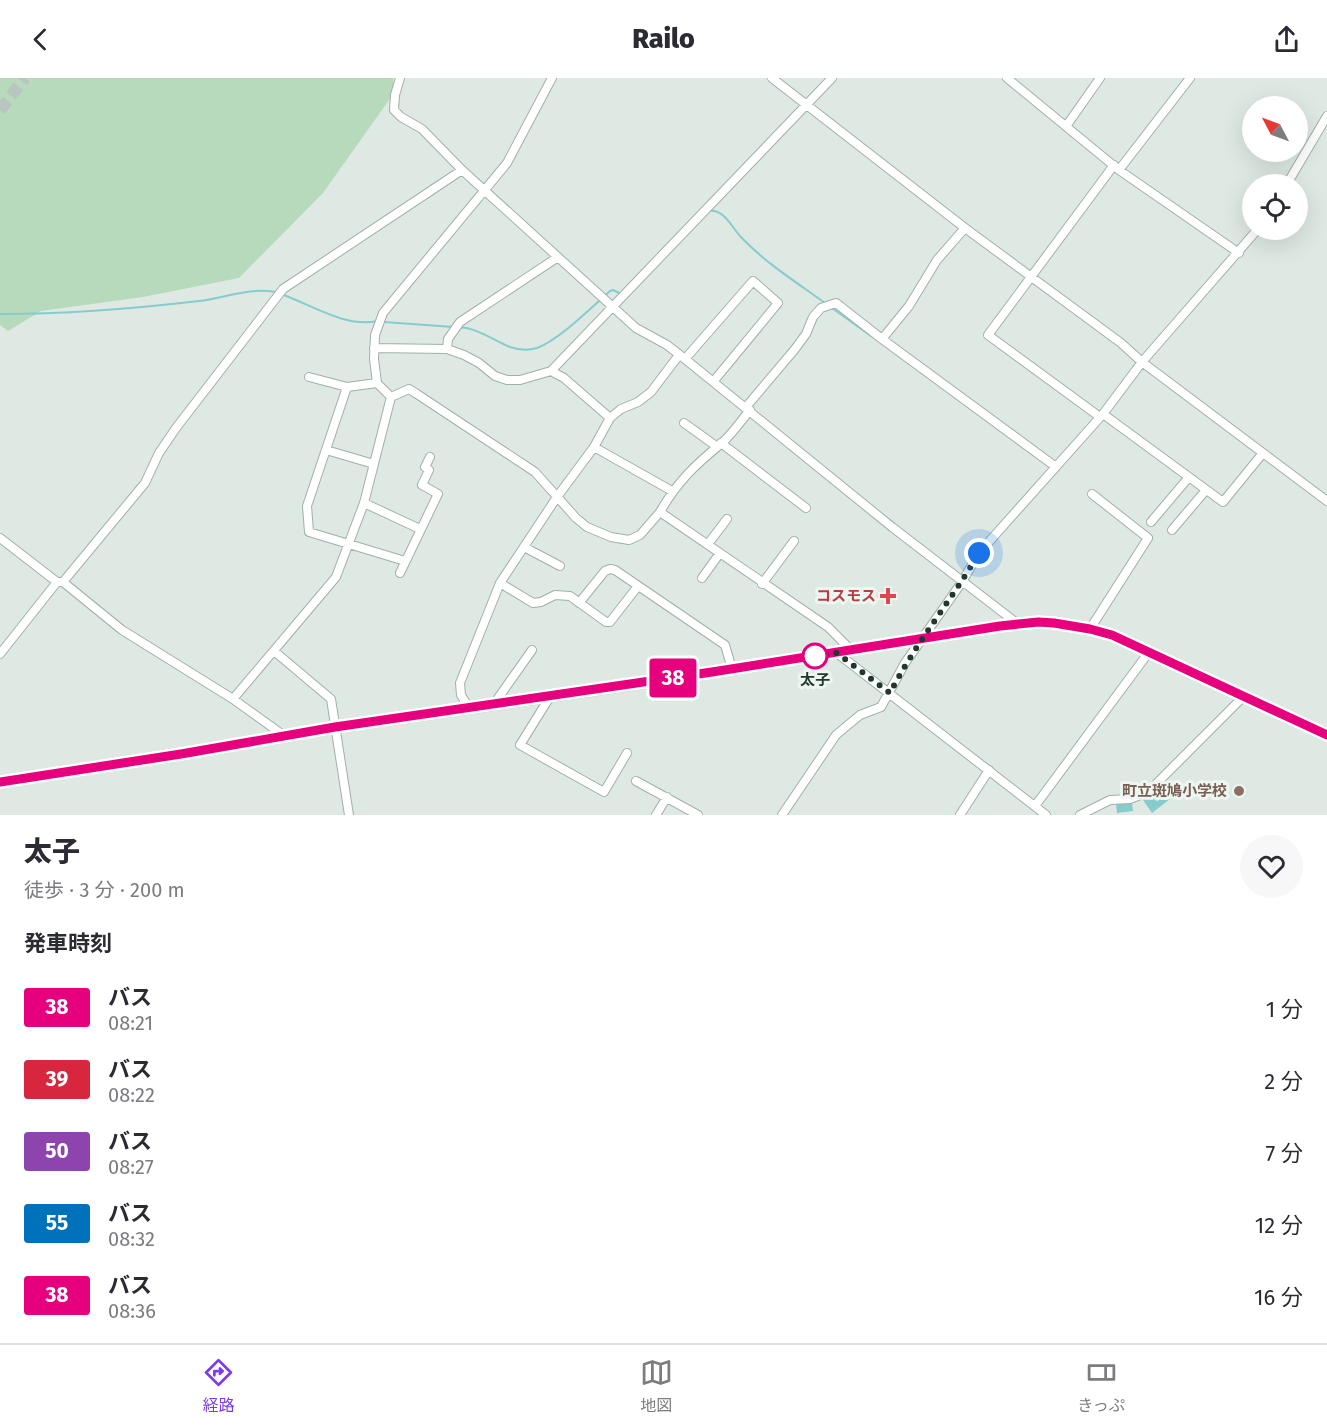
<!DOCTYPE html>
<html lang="ja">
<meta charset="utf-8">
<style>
body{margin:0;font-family:"Fira Sans","Noto Sans JP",sans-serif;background:#f7f7f7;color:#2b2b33;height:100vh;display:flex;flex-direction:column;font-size:22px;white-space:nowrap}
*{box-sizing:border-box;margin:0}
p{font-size:20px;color:#7c7c81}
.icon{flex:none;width:33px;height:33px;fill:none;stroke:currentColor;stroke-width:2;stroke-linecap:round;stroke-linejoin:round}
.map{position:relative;height:737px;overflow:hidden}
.panel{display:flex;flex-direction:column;background:#fff;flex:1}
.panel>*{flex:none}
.badge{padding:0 12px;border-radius:4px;font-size:21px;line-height:39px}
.needle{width:39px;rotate:311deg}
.tools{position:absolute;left:1242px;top:18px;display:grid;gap:12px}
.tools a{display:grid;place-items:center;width:66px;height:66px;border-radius:50%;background:#fff;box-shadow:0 6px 24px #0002;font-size:30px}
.you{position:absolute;width:30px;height:30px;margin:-15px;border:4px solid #fff;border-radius:50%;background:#1a73e8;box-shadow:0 0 0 9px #1a73e833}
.map>.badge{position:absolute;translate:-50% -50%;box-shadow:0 0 0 3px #fff}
h2{padding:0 24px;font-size:22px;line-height:54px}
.round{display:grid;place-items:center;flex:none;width:63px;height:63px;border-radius:32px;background:#f7f7f7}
.summary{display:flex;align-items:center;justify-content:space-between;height:102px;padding:0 24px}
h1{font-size:28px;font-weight:800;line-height:45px}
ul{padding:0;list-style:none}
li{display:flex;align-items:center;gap:18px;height:72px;padding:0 24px}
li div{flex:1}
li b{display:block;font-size:22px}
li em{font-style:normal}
li .badge{min-width:66px;font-weight:700;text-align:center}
header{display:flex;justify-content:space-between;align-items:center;height:78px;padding:0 24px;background:#fff;font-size:27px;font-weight:800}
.tab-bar{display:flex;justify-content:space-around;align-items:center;height:84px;border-top:2px solid #e1e1e2;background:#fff;font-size:16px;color:#7c7c81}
.tab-bar a{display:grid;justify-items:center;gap:3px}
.tab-bar .active{color:#7c3aed}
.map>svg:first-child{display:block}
</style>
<header><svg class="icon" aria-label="back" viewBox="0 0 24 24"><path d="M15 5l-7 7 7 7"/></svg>Railo<svg class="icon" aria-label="share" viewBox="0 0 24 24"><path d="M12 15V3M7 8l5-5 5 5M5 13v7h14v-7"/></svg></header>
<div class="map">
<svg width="1327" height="737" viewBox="0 0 1327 737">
<rect width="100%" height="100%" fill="#dee9e3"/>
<!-- green -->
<path fill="#b7dabc" d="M 0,0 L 393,0 L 394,15 L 323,115 L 239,200 L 143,219 L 41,233 L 8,253 L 0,247 Z"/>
<!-- water -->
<path fill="#87cccd" d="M 1165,704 L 1175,717 L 1152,735 L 1143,722 Z
M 1132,725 L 1133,733 L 1117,735 L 1116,726 Z"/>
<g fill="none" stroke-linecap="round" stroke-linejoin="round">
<!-- stream -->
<path stroke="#87cccd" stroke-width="2" d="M 709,133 C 724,131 731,148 740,158 C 764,184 796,204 825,225
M 281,216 C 312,227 345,250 378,243
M 832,230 L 871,258
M 0,236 C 68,236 131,231 199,223 C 225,220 249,209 276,214
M 384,244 L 453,249
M 458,249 C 478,250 493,262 510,269 C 519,272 528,273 537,270 C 560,261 591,230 610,213 L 613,212 L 621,216"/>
<!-- highway-tunnel -->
<path stroke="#b8c6bf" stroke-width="12" stroke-dasharray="12 6" stroke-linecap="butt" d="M 0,32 L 25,0"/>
<defs>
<path id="minor" d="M 400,0 L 395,17 L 394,32 L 401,39 L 422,51 L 462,92 L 636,250 L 667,267 L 685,281 L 892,449 L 1018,546
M 772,0 L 965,150 L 1121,265 L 1142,284 L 1327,423
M 1007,0 L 1119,92 L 1239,175
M 1067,47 L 1100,0
M 1119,92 L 1190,0
M 1287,106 L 1327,38
M 882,261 L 1056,389
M 374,270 L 447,271 L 464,277 L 479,285 L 495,298 L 507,302 L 520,302 L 551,293 L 564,300 L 610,340
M 447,271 L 448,261 L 460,244 L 558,179
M 685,281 L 753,203 L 778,225 L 713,304
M 551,293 L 832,0
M 309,299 L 347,309 L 377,305
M 347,309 L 307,428 L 309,454 L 405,483
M 391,319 L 409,311 L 417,316 L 535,394 L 576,440 L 587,449 L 611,459 L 629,462 L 640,457 L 660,434 L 828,549 L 851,572
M 391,319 L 377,305 L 374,281 L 375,257 L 383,235 L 507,85 L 552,0
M 746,329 L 795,271 L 806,256 L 813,239 L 821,230 L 836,225 L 882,261 L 909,228 L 937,182 L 965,150
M 1103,336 L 1223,424 L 1263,375
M 1100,339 L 988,257 L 1114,87
M 684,345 L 716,368
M 721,365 L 806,430
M 594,369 L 672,413
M 326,372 L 374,386
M 364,425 L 420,451
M 660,434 C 677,404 696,386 722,365 C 732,356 741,343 750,332
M 1151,444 L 1189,399
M 1172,452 L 1206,412
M 0,460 L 57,504
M 708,466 L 727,441
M 524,469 L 560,488
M 400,495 L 438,416 L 422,407 L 429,392 L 425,389 L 430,379
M 702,500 L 720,475
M 63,504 L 122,552 L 233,621 L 283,657
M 500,505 L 533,525 L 541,524 L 555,517 L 570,518 L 606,544 L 610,544 L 638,508
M 762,506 L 794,463
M 579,525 L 605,493 L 610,491 L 615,492 L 725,567 L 732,591
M 1090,551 L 1148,460 L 1092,416
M 274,573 L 331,621 L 349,737
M 837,575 L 1046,737
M 0,576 L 57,504 L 63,504 L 145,405 L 159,375 L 176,350 L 283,211 L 462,92
M 551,617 L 520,667 L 604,714 L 627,675
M 233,621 L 336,499 L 364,425 L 391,319
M 494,626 L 532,572
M 469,630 L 461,617 L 460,605 L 500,505 L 557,419 L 594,369 L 610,340 L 621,331 L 638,324 L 651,314 L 679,277
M 636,703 L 698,737
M 1035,728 L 1149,574
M 656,737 L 667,719
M 782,737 L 836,657 L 860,637 L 881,629 L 905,585 L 962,504 L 979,475 L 1103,336 L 1142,284 L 1257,152
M 960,737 L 989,692
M 1080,737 L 1110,722 L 1130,721 L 1148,714 L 1244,618"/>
<path id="highway" d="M 0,704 L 181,676 L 335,649 L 693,597 L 1000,548 L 1038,544 L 1055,545 L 1090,551 L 1112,557 L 1327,657"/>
</defs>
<!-- minor casing -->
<use href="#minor" stroke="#a1b0a9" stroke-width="10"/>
<!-- highway casing -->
<use href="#highway" stroke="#bcc3c0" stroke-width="14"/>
<!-- minor -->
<use href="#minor" stroke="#fff" stroke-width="8"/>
<!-- highway -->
<use href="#highway" stroke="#2d6350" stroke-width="12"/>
</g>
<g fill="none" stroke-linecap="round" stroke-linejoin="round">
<defs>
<path id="line" d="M 0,704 L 181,676 L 335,649 L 712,594 L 1000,548 L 1038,544 L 1054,545 L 1090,551 L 1112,557 L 1327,657"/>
</defs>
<!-- line casing -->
<use href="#line" stroke="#fff" stroke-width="14"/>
<!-- line -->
<use href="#line" stroke="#e6007e" stroke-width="9"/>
<!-- walk -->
<path stroke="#20382e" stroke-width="6" stroke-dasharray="0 10.8" d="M 815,578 L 837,575 L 890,615 C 915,566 951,523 979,475"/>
</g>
<!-- markers -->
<path fill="#e0444e" stroke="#eef6f1" stroke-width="2" d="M885 509h6v6h6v6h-6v6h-6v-6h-6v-6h6z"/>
<circle fill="#fff" stroke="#e6007e" stroke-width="3" cx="815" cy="578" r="12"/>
<circle fill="#8d6e63" stroke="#eef6f1" stroke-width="2" cx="1239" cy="713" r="6"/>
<g text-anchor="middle" stroke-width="6" stroke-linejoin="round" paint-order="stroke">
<!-- health labels -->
<g font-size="15" font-weight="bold" fill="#be3a42" stroke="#eef6f1" text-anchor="end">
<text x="876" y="523">コスモス</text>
</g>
<!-- stop labels -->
<g font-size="15" font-weight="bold" fill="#20382e" stroke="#eef6f1">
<text x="815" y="607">太子</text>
</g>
<!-- education labels -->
<g font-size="15" font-weight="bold" fill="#785e54" stroke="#eef6f1" text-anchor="end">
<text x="1227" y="718">町立斑鳩小学校</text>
</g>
</g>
</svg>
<div class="tools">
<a><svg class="needle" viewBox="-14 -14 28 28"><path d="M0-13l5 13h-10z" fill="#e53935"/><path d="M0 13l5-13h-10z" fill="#7c7c81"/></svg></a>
<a><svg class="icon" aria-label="locate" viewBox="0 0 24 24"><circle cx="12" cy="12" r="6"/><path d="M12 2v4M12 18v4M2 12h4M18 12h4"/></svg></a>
</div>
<div class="you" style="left:979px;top:475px"></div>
<b class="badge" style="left:673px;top:600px;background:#e6007e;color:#fff">38</b>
</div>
<section class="panel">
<div class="summary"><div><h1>太子</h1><p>徒歩 · 3 分 · 200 m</p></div><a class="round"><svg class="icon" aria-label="heart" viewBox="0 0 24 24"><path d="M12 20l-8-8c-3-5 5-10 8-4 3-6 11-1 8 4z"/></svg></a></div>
<h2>発車時刻</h2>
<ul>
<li><span class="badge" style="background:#e6007e;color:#fff">38</span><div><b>バス</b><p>08:21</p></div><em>1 分</em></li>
<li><span class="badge" style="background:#d7263d;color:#fff">39</span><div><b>バス</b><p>08:22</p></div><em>2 分</em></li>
<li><span class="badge" style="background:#8e44ad;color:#fff">50</span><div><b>バス</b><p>08:27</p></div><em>7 分</em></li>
<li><span class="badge" style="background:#0072bc;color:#fff">55</span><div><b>バス</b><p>08:32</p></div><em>12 分</em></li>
<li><span class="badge" style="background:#e6007e;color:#fff">38</span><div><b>バス</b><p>08:36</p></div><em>16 分</em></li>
</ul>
</section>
<nav class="tab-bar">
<a class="active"><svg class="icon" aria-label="directions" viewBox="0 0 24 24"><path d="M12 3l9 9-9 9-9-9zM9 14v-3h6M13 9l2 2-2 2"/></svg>経路</a>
<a><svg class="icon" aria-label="map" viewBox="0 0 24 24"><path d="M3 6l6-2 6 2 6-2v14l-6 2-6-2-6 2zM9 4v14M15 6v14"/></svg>地図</a>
<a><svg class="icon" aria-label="tickets" viewBox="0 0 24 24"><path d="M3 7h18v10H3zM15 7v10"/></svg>きっぷ</a>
</nav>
